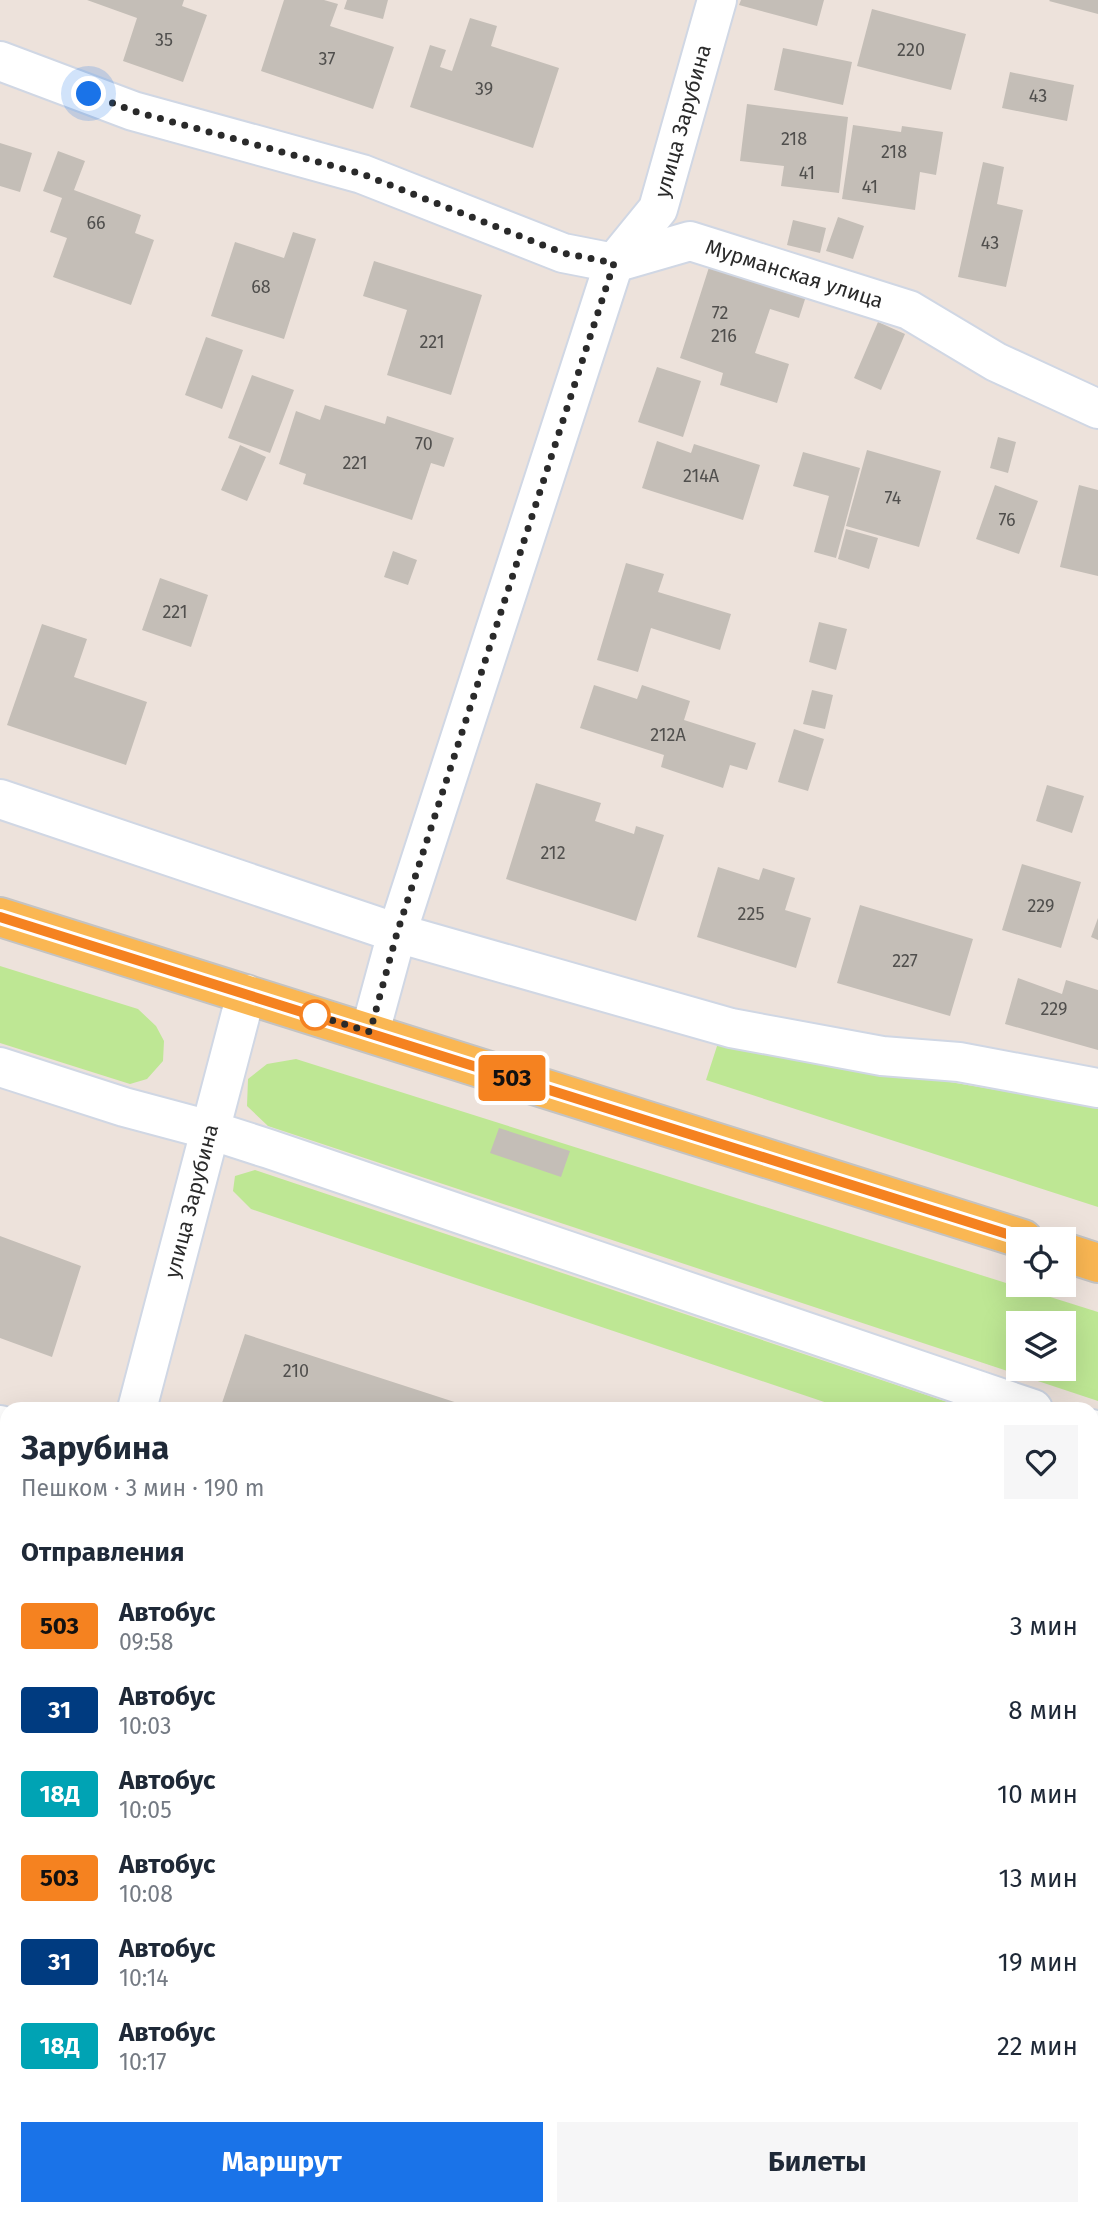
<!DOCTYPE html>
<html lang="ru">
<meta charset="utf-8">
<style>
body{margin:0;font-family:"Fira Sans",sans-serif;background:#f6f6f7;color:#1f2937;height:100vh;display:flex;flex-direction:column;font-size:26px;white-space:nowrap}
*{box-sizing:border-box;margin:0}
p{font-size:23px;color:#747a83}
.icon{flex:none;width:38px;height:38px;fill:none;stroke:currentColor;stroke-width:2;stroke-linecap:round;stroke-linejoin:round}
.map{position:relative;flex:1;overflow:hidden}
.side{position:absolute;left:0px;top:1402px;width:1099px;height:814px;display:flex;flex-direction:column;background:#fff;border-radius:21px 21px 0 0;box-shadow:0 7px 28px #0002}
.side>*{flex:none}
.badge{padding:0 14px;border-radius:5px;font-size:24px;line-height:46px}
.buttons{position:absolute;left:1006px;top:1227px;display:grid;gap:14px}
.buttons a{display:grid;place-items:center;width:70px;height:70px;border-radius:0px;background:#fff;box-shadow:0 7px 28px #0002;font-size:35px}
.you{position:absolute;width:35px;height:35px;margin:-18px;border:5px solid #fff;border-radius:50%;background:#1a73e8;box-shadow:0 0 0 10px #1a73e833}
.map>.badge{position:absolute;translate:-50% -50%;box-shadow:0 0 0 4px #fff}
h2{padding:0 21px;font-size:26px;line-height:63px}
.round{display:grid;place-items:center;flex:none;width:74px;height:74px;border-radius:0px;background:#f6f6f7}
.summary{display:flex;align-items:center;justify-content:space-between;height:119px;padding:0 21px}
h1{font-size:33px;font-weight:700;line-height:52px}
.button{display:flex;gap:14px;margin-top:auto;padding:14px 21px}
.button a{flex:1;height:80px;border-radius:0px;background:#1a73e8;color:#fff;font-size:28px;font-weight:700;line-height:80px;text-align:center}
.button a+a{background:#f6f6f7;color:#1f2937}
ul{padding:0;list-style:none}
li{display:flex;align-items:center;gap:21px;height:84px;padding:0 21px}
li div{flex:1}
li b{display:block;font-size:26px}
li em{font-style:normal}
li .badge{min-width:77px;font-weight:700;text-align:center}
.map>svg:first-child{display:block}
</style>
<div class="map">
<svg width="1098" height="2214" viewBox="0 0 1098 2214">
<rect width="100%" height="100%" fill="#ede2db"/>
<!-- green -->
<path fill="#bee794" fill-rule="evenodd" d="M 0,966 L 138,1009 L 156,1026 L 164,1041 L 163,1061 L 147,1079 L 130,1084 L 0,1043 Z
M 718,1043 L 1098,1107 L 1098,1207 L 706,1080 Z
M 296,1059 L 1098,1312 L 1098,1401 L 268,1126 L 247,1106 L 248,1079 L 267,1064 ZM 1018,1323 L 1064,1323 L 1064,1368 L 1018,1368 Z
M 255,1170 L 968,1409 L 845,1409 L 251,1209 L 233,1191 L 235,1176 Z
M 1092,1450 L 1098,1452 L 1098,1494 L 1092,1492 Z"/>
<!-- building -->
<path fill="#c4beb7" d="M 87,0 L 184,0 L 182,6 L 207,15 L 183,82 L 123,61 L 137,18 Z
M 284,0 L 324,0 L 338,4 L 330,26 L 394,47 L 373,109 L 261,71 Z
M 347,0 L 388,0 L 383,19 L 344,9 Z
M 741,0 L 824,0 L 817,26 L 739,5 Z
M 1050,0 L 1098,0 L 1098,14 L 1049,1 Z
M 872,9 L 966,34 L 951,90 L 857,66 Z
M 470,18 L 497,26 L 491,46 L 559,68 L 533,148 L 410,107 L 430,45 L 446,50 L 440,67 L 452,71 Z
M 783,48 L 852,62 L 843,105 L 774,90 Z
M 1010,72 L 1074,85 L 1067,121 L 1002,108 Z
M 747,104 L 848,117 L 839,193 L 781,186 L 784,166 L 740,161 Z
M 853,125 L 901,132 L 902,126 L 943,132 L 936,175 L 920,172 L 915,210 L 842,199 Z
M 0,143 L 32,153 L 20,192 L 0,186 Z
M 58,151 L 85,161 L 74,190 L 141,215 L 135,233 L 154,240 L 131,305 L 53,277 L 67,238 L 50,232 L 62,198 L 43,191 Z
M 983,162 L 1004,167 L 997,204 L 1023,210 L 1006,287 L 958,277 Z
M 838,217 L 864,226 L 853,259 L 826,251 Z
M 793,220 L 826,228 L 820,253 L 787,245 Z
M 293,232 L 316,239 L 284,339 L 211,316 L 235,242 L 284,258 Z
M 374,261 L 482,295 L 451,395 L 387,375 L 407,310 L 363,296 Z
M 711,261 L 807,293 L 799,318 L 770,309 L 755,353 L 789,364 L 777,403 L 720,385 L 723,373 L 680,358 Z
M 878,322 L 905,334 L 881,390 L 854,378 Z
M 206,337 L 243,350 L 222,409 L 185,395 Z
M 657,367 L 701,381 L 683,437 L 638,422 Z
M 252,375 L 294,390 L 270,453 L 228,438 Z
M 325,405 L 385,424 L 387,416 L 454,438 L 444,467 L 431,463 L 412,520 L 303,484 L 306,474 L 279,464 L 296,411 L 320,420 Z
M 998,437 L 1016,442 L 1008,473 L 990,468 Z
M 657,441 L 691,453 L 694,444 L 760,465 L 743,520 L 642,488 Z
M 240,445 L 266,457 L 247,501 L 221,490 Z
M 867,450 L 941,471 L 919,547 L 846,526 Z
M 803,452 L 860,468 L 836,558 L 814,552 L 829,496 L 793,486 Z
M 995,485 L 1038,501 L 1019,554 L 976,539 Z
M 1079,485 L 1098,490 L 1098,576 L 1060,567 Z
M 846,529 L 878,538 L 869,569 L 838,559 Z
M 393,551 L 417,560 L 408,585 L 384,577 Z
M 626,563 L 664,574 L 658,592 L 731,614 L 720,650 L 651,628 L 638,672 L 597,660 Z
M 160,578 L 208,595 L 191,647 L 142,630 Z
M 819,622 L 847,629 L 836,670 L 809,662 Z
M 42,624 L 87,639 L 74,677 L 147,702 L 126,765 L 7,725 Z
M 594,685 L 637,699 L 642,685 L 690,701 L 684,720 L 756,743 L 747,770 L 730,765 L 723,788 L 661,767 L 664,755 L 580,728 Z
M 812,690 L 833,695 L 825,729 L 803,724 Z
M 794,729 L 824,739 L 808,791 L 778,782 Z
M 536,783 L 601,803 L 595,821 L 634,834 L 636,826 L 664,835 L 636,921 L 506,879 Z
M 1047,785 L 1084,796 L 1072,833 L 1036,821 Z
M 1022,864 L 1081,882 L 1061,948 L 1002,930 Z
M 718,867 L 759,880 L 763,868 L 795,878 L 785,910 L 811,918 L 796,968 L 697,937 Z
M 860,905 L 973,939 L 950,1016 L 837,983 Z
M 1098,918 L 1098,940 L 1091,937 Z
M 1018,978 L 1062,994 L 1066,980 L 1098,990 L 1098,1050 L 1005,1024 Z
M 499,1128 L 570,1151 L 561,1177 L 490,1153 Z
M 0,1236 L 81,1266 L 52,1357 L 0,1338 Z
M 245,1334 L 473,1408 L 473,1409 L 220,1409 Z
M 1092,1610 L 1098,1612 L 1098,1718 L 1092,1716 Z
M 0,1633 L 7,1635 L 7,1727 L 0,1725 Z
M 1097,1838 L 1098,1838 L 1098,1860 L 1092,1859 Z
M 0,1999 L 7,1999 L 7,2148 L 0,2149 Z
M 7,2167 L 7,2200 L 0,2203 L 0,2171 Z
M 267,2208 L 373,2208 L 372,2214 L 266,2214 Z
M 545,2208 L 633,2208 L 632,2214 L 568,2214 L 545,2212 Z
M 840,2208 L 881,2208 L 880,2214 L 839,2214 Z"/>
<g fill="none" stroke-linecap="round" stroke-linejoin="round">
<defs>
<g id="minor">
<path id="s1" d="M 0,61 L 133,111 L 362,174 L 563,253 L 614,263 L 690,241 L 909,310 L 996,362 L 1098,409"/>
<path d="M 0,799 L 397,933 L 731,1028 L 882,1056 L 959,1062 L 1098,1088"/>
<path id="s2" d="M 370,1032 L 397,933 L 614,263 L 658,209 L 717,0"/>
<path d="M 0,1067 L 124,1107 L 210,1130 L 269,1149 L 1033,1409"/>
<path id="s3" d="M 137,1409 L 246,994"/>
<path d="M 0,1425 L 7,1427"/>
<path d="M 1092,1429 L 1098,1431"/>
<path d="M 0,1565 L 7,1567"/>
<path d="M 1092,1791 L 1098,1793"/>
<path d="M 0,1817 L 7,1819"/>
<path d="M 124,2208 L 129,2214"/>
<path d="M 0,2213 L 22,2208"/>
<path d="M 821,2214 L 823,2208"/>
</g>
<path id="major" d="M 0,917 L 1023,1239
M 1064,1252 L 1098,1263"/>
</defs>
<!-- minor casing -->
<use href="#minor" stroke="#d0d7e4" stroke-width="42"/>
<!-- major casing -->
<use href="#major" stroke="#c3c3c3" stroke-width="42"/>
<!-- minor -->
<use href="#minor" stroke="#fff" stroke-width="38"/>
<!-- major -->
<use href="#major" stroke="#fab753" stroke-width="38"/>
</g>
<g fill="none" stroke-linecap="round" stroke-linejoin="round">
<defs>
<path id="line" d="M 0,917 L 1023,1239"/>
</defs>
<!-- line casing -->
<use href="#line" stroke="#fff" stroke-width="16"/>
<!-- line -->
<use href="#line" stroke="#f58220" stroke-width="10"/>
<!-- walk -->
<path stroke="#2a2a2a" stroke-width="7" stroke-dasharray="0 12.6" d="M 89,94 L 133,111 L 362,174 L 563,253 L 614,263 L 397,933 L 370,1032 L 312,1014 L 315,1015"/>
</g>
<!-- markers -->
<circle fill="#fff" stroke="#f58220" stroke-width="3.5" cx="315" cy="1015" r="14"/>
<g text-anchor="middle" stroke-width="6" stroke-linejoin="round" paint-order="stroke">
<!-- number labels -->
<g font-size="18" fill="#504f4d">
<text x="164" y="46">35</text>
<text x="911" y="56">220</text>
<text x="327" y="65">37</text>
<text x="484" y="95">39</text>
<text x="1038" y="102">43</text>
<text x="794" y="145">218</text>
<text x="894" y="158">218</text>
<text x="807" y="179">41</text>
<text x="870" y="193">41</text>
<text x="96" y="229">66</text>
<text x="990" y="249">43</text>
<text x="261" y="293">68</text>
<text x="720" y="319">72</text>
<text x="724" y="342">216</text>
<text x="432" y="348">221</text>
<text x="424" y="450">70</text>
<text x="355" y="469">221</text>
<text x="701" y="482">214А</text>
<text x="893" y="504">74</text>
<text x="1007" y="526">76</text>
<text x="175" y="618">221</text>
<text x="668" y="741">212А</text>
<text x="553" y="859">212</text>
<text x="1041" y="912">229</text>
<text x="751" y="920">225</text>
<text x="905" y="967">227</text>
<text x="1054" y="1015">229</text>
<text x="296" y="1377">210</text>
</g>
<!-- street labels -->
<g font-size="21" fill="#2a2a2a" stroke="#fff">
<text dy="7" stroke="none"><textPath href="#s2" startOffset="968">улица Зарубина</textPath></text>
<text dy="7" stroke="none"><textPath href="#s1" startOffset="836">Мурманская улица</textPath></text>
<text dy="7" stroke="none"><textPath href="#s3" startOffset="215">улица Зарубина</textPath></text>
</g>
</g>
</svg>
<div class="buttons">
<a><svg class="icon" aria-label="locate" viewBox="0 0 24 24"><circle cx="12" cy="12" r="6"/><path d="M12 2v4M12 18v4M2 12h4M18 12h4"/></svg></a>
<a><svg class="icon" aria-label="layers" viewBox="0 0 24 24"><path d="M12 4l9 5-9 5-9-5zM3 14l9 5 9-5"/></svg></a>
</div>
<div class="you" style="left:89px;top:94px"></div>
<b class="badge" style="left:512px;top:1078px;background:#f58220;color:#111">503</b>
<section class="side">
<div class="summary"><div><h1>Зарубина</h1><p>Пешком · 3 мин · 190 m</p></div><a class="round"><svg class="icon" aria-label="heart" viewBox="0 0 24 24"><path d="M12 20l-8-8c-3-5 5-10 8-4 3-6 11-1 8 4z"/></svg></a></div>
<h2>Отправления</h2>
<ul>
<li><span class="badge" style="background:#f58220;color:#111">503</span><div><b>Автобус</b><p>09:58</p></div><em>3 мин</em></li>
<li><span class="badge" style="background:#003b80;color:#fff">31</span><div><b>Автобус</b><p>10:03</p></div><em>8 мин</em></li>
<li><span class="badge" style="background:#00a3b4;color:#fff">18Д</span><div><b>Автобус</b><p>10:05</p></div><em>10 мин</em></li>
<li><span class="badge" style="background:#f58220;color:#111">503</span><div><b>Автобус</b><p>10:08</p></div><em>13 мин</em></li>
<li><span class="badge" style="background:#003b80;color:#fff">31</span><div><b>Автобус</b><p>10:14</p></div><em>19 мин</em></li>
<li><span class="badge" style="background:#00a3b4;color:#fff">18Д</span><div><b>Автобус</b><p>10:17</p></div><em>22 мин</em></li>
</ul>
<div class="button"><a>Маршрут</a><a>Билеты</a></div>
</section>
</div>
